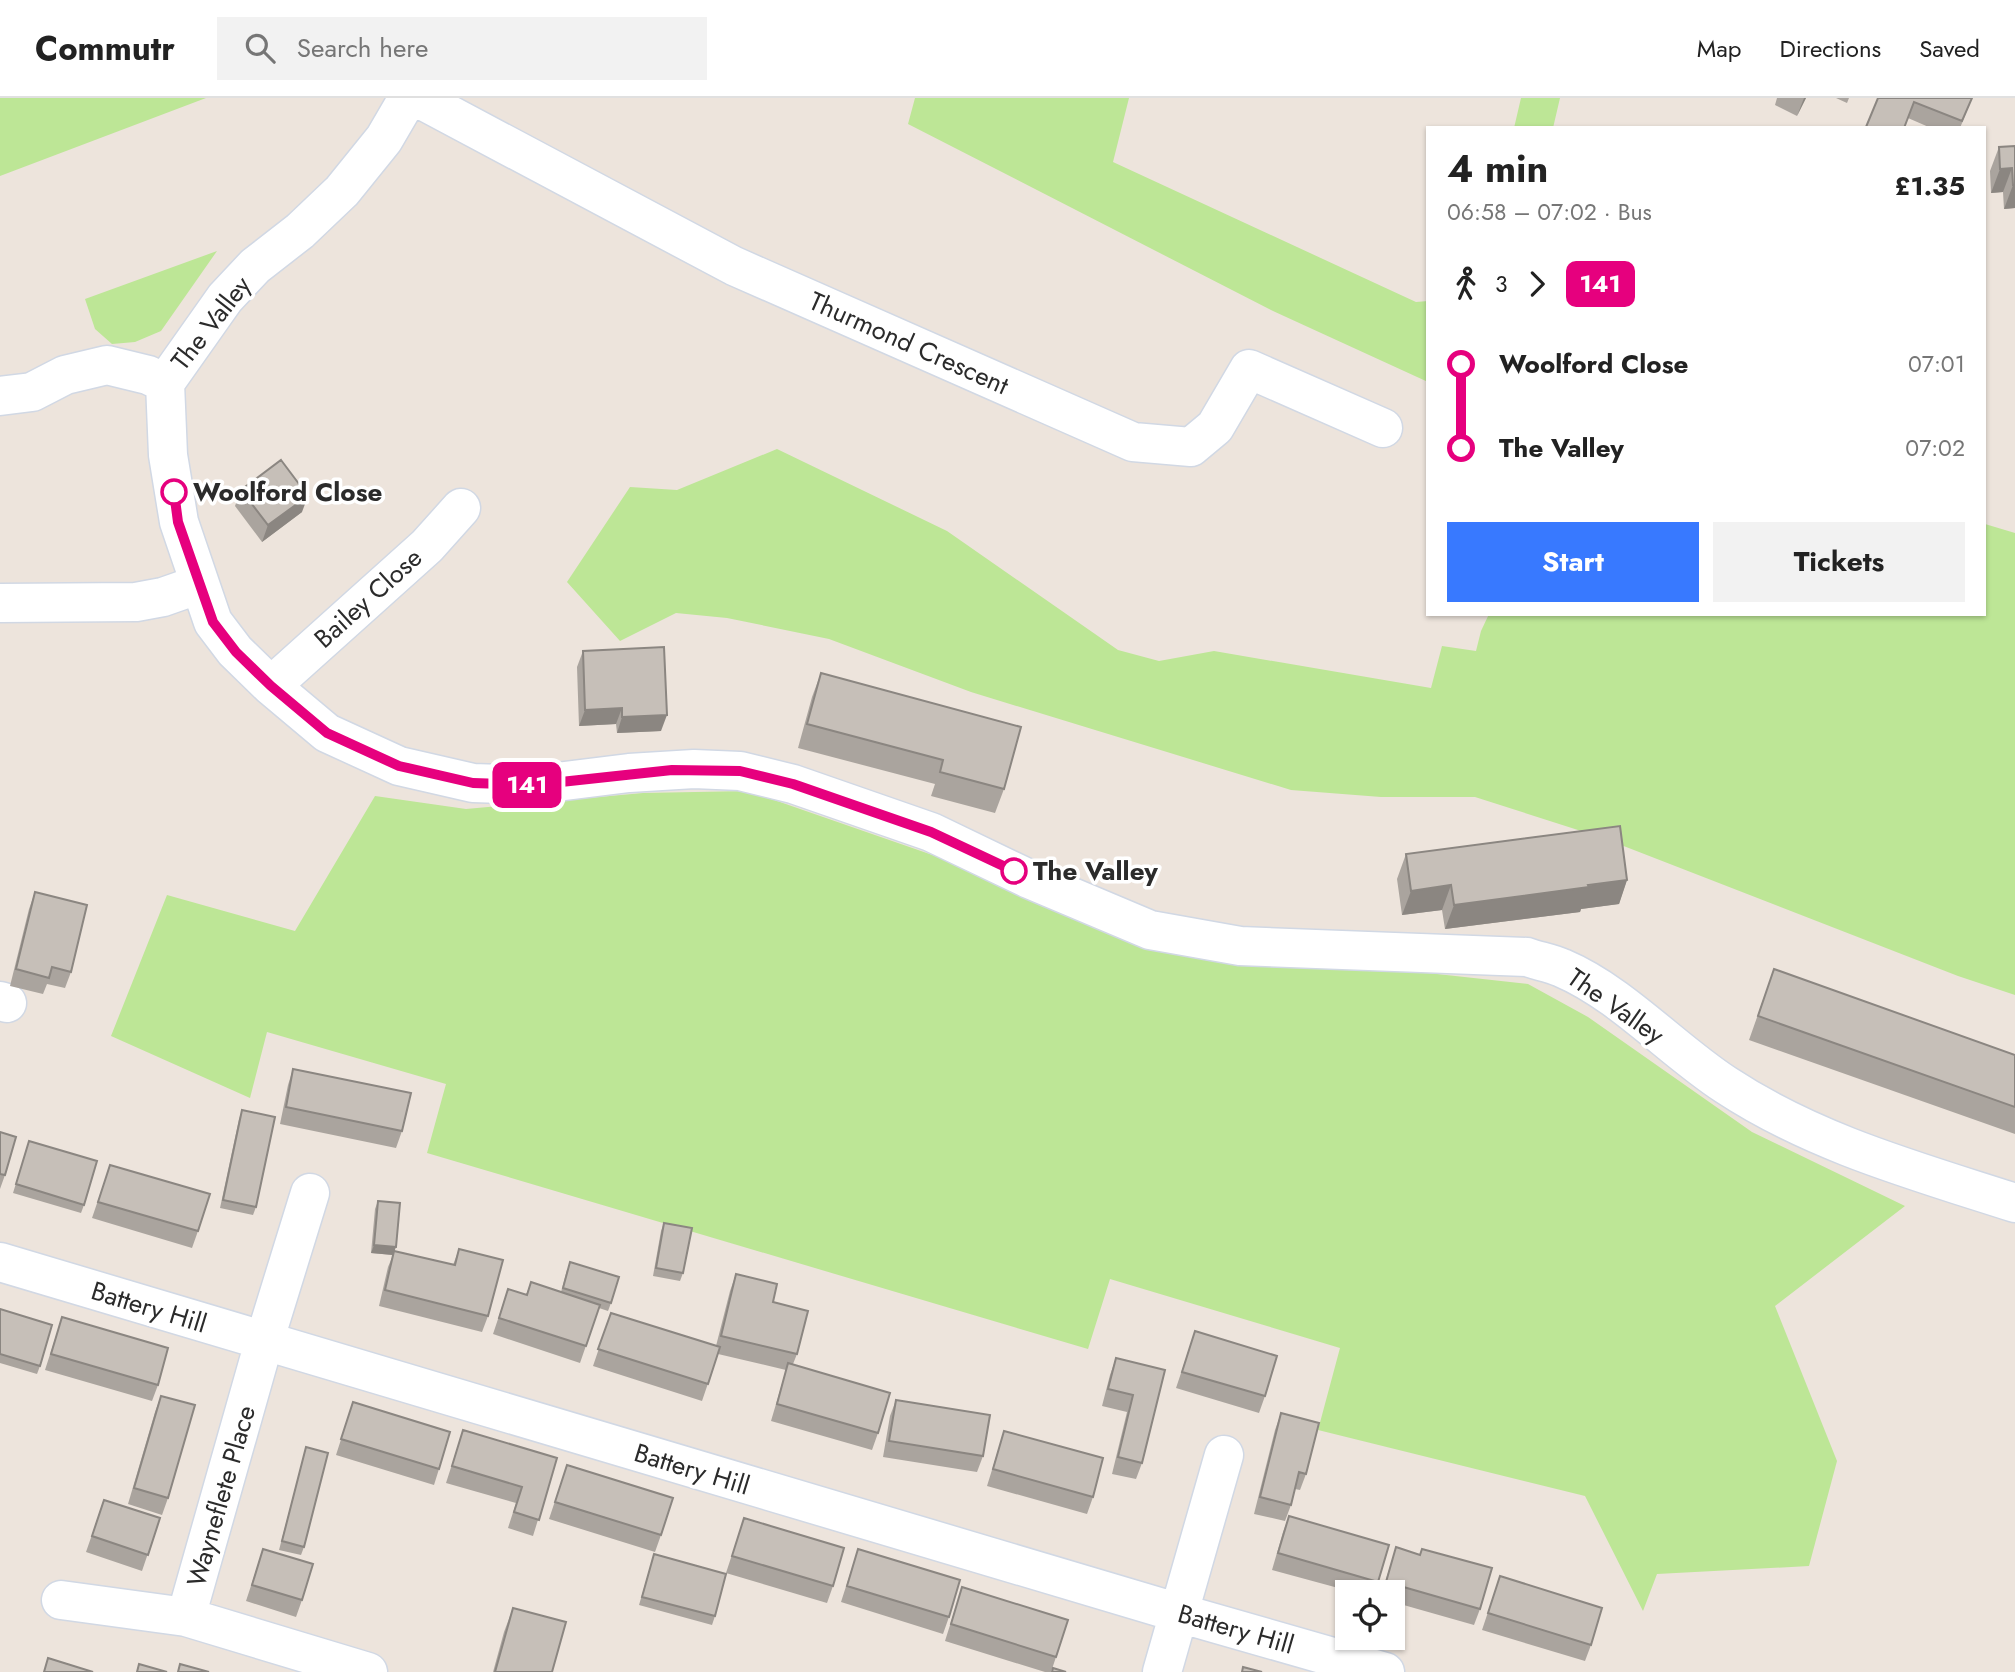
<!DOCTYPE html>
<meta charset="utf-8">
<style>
body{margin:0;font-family:Jost,sans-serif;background:#f2f2f2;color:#222;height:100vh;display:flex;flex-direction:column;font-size:26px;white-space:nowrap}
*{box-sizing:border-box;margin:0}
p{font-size:23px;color:#767676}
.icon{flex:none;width:38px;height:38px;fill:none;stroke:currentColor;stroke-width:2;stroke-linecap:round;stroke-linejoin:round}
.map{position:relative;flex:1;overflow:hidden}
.panel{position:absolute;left:1426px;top:28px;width:560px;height:490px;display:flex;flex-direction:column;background:#fff;border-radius:0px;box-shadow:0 2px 5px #0004}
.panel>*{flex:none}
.badge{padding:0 14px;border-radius:10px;font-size:24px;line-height:46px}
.buttons{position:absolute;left:1335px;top:1482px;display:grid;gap:14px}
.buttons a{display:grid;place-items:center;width:70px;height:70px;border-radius:0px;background:#fff;box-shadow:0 2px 5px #0004;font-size:35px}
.map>.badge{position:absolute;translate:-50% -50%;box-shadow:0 0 0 4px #fff}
.legs{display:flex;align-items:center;gap:10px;height:77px;padding:0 21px;font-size:23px}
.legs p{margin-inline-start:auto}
.headline{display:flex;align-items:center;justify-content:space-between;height:119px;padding:0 21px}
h1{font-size:38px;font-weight:700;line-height:52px}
.cta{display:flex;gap:14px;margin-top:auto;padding:14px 21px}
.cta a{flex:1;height:80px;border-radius:0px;background:#3879ff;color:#fff;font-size:28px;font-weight:700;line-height:80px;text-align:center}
.cta a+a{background:#f2f2f2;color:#222}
ul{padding:0 21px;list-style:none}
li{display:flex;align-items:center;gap:24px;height:84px;font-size:26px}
li i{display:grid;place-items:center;width:10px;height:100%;margin:0 9px;background:currentColor}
li i::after{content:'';width:18px;height:18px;margin:-9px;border:5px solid;border-radius:50%;background:#fff}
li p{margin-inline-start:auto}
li:first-child i{background:linear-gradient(#0000 50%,currentColor 0)}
li:last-child i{background:linear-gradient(currentColor 50%,#0000 0)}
header{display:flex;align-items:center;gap:42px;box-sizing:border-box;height:98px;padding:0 35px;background:#fff;border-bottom:2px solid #e0e0e0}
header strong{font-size:33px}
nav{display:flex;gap:38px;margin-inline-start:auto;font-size:24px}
.search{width:490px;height:63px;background:#f2f2f2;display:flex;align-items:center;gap:18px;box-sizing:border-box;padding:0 24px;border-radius:0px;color:#767676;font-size:26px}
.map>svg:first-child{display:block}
</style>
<header>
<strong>Commutr</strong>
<div class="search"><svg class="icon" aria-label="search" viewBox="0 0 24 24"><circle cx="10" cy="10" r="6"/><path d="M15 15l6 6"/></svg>Search here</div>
<nav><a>Map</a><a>Directions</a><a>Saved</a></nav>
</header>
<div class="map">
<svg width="2015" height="1574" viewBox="0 0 2015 1574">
<rect width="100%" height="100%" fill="#ede4dc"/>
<!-- green -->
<path fill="#bde696" d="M 0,0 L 206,0 L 0,78 Z
M 915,0 L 1129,0 L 1113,64 L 1416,204 L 1428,203 L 1428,284 L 1273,213 L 908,26 Z
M 1521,0 L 1560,0 L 1553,30 L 1514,30 Z
M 217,153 L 161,233 L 135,244 L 112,246 L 95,231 L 85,201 Z
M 777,351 L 947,433 L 1118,552 L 1159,563 L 1214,553 L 1431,590 L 1442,548 L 1476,553 L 1481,533 L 1489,516 L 1984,516 L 1985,426 L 2015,435 L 2015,897 L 1958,878 L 1603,740 L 1475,699 L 1381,699 L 1291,692 L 971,594 L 829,541 L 727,520 L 676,515 L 620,543 L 567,484 L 630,389 L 677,392 Z
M 748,693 L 967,769 L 1288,867 L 1428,875 L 1528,886 L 1588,919 L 1752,1034 L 1905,1108 L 1775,1208 L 1837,1363 L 1809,1468 L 1657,1476 L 1643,1513 L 1585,1398 L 1318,1332 L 1340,1250 L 1110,1181 L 1088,1251 L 427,1055 L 446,986 L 267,934 L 250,1000 L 111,938 L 167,797 L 295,833 L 375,698 L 466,711 L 643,695 Z"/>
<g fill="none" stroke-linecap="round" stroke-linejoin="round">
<defs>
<path id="minor" d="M 408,0 L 384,41 L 342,93 L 300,133 L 255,168 L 225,200 L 165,285 L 168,357 L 179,424 L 213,524 L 235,553 L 271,588 L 327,635 L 399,668 L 473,685 L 533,687 L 629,675 L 694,671 L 740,673 L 793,686 L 931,734 L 1029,781 L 1150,832 L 1240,848 L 1527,859 C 1538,863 1551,865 1562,870 C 1621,895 1672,952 1726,987 C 1814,1045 1916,1073 2015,1105
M 418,0 L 734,168 L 1133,344 L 1191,349 L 1215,329 L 1249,271 L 1383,330
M 0,298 L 32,294 L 65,277 L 107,267 L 148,277 L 165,285
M 0,505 L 136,504 L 163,499 L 200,486
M 271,588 L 427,448 L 461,410
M 0,903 L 7,905
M 310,1095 L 264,1244 L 186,1519 L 368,1574
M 0,1164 L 1179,1515 L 1385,1574
M 61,1502 L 186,1519
M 1162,1574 L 1224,1357"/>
</defs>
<!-- minor casing -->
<use href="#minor" stroke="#d1d8e4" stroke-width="41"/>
<!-- minor -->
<use href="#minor" stroke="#fff" stroke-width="38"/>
</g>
<!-- wall -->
<path fill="#aaa49e" d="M 1777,0 L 1806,0 L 1797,18 L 1775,7 Z
M 1836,0 L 1849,0 L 1847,5 Z
M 1878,0 L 1972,0 L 1960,30 L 1931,30 L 1908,20 L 1904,30 L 1866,30 Z
M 2015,48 L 2015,110 L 2004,111 L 2003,94 L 1991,95 L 1990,73 L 1999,49 Z
M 241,392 L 302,414 L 262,444 L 235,408 Z
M 583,553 L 661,633 L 617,635 L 616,626 L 579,628 L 577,569 Z
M 821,575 L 1004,691 L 995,715 L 931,698 L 935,686 L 798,650 L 812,599 Z
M 1406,756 L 1627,782 L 1619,806 L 1581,811 L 1580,814 L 1445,831 L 1442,812 L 1402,817 L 1397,781 Z
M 35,794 L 71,874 L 65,890 L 47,886 L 43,896 L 10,888 L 29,811 Z
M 1774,871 L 2015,957 L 2015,1036 L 1749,942 Z
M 293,971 L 402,1033 L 396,1050 L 280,1026 L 288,987 Z
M 242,1012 L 256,1109 L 253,1117 L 220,1110 L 239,1021 Z
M 0,1034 L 5,1077 L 0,1091 Z
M 29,1043 L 84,1107 L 81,1115 L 13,1095 Z
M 110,1067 L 198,1133 L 192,1150 L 92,1120 Z
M 378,1103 L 395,1153 L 453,1167 L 459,1151 L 488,1218 L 482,1234 L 379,1208 L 388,1169 L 393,1157 L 371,1155 L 375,1111 Z
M 664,1125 L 683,1175 L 680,1183 L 653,1178 L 661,1133 Z
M 567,1172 L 611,1205 L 608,1213 L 599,1210 L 580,1265 L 493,1236 L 508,1191 L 526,1197 L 531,1184 L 561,1194 Z
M 736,1176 L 773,1204 L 797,1256 L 793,1266 L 878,1335 L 872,1352 L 771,1323 L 786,1272 L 718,1256 L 702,1303 L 593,1268 L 611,1215 L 716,1248 L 730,1193 Z
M 0,1211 L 40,1268 L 37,1276 L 0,1265 Z
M 62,1219 L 158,1287 L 152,1303 L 45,1272 Z
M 1195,1233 L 1265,1298 L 1259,1315 L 1176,1290 Z
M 1116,1260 L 1165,1272 L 1142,1365 L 1136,1381 L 1112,1376 L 1127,1314 L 1102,1308 L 1110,1277 Z
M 161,1298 L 168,1400 L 162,1417 L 128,1406 L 155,1314 Z
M 896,1302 L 983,1358 L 977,1374 L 883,1359 L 890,1318 Z
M 353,1304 L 439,1371 L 434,1387 L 336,1357 Z
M 1281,1315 L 1306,1376 L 1300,1392 L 1295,1391 L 1291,1407 L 1285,1423 L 1254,1416 L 1275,1332 Z
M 463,1332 L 557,1360 L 533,1438 L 508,1430 L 516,1405 L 446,1385 Z
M 1004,1333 L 1093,1399 L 1087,1416 L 987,1388 Z
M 306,1349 L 304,1449 L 301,1457 L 279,1452 Z
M 567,1367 L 661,1437 L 655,1454 L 549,1421 Z
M 104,1402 L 160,1420 L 142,1473 L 86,1454 Z
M 1289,1418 L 1378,1484 L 1375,1494 L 1353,1494 L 1272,1472 L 1283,1434 Z
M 744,1420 L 833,1488 L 827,1505 L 726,1475 Z
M 1396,1449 L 1480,1511 L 1474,1527 L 1393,1504 L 1393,1494 L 1382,1494 Z
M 263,1451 L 302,1502 L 296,1519 L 246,1503 Z
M 858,1451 L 949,1519 L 943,1536 L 841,1504 Z
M 654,1456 L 715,1518 L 712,1527 L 639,1507 Z
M 1500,1478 L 1591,1547 L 1585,1563 L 1482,1532 Z
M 962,1489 L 1056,1559 L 1051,1574 L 1045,1574 L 945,1543 Z
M 513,1510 L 552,1574 L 493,1574 L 504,1534 Z"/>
<!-- shaded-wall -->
<path fill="#8b8681" d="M 1804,0 L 1806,0 L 1797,18 Z
M 2012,70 L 2003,94 L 1991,95 L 2000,71 Z
M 2013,87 L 2015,87 L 2015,110 L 2004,111 Z
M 308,398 L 302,414 L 262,444 L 268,427 Z
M 622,610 L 616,626 L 579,628 L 585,612 Z
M 667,617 L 661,633 L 617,635 L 622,619 Z
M 1627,782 L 1619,806 L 1581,811 L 1580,814 L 1445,831 L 1454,807 Z
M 1451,787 L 1442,812 L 1402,817 L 1411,793 Z
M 374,1147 L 396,1149 L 393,1157 L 371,1155 Z"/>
<!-- building -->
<path fill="#c6bfb8" stroke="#8b8681" stroke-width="2" d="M 1878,0 L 1972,0 L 1962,23 L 1914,4 L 1904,30 L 1869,30 L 1866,29 Z
M 2015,48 L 2015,87 L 2013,87 L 2012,70 L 2000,71 L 1999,49 Z
M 281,362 L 308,398 L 268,427 L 241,392 Z
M 664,549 L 667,617 L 622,619 L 622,610 L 585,612 L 583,553 Z
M 821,575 L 1021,629 L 1004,691 L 940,674 L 943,662 L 807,626 Z
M 1620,728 L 1627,782 L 1588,787 L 1589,789 L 1454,807 L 1451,787 L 1411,793 L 1406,756 Z
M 35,794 L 87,807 L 71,874 L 52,869 L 49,880 L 16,871 Z
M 1774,871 L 2015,957 L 2015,1009 L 1758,918 Z
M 293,971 L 411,995 L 402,1033 L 286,1009 Z
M 242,1012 L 275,1019 L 256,1109 L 223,1102 Z
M 0,1034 L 16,1039 L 5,1077 L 0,1076 Z
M 29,1043 L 97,1063 L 84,1107 L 16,1086 Z
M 110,1067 L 210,1096 L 198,1133 L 98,1104 Z
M 378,1103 L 400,1105 L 396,1149 L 374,1147 Z
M 664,1125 L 692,1130 L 683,1175 L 656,1170 Z
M 459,1151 L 503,1162 L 488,1218 L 385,1192 L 394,1153 L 455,1167 Z
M 570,1164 L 619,1179 L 611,1205 L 563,1190 Z
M 736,1176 L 777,1186 L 773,1204 L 808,1213 L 797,1256 L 721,1238 Z
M 531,1184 L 600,1207 L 586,1248 L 499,1220 L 508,1191 L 527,1197 Z
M 0,1211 L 52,1227 L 40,1268 L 0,1256 Z
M 611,1215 L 720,1249 L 708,1286 L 598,1251 Z
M 62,1219 L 168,1250 L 158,1287 L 51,1256 Z
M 1195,1233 L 1277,1258 L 1265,1298 L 1182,1274 Z
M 1116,1260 L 1165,1272 L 1142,1365 L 1118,1359 L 1133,1297 L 1108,1291 Z
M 788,1265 L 890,1295 L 878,1335 L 777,1306 Z
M 161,1298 L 195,1307 L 168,1400 L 134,1390 Z
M 896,1302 L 990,1317 L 983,1358 L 889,1343 Z
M 353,1304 L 450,1334 L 439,1371 L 341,1341 Z
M 1281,1315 L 1319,1325 L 1306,1376 L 1299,1374 L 1291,1407 L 1260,1399 Z
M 463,1332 L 557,1360 L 539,1422 L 514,1414 L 522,1389 L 452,1368 Z
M 1004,1333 L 1103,1360 L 1093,1399 L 993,1371 Z
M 306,1349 L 328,1355 L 304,1449 L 282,1443 Z
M 567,1367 L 673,1400 L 661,1437 L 555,1404 Z
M 104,1402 L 160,1420 L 148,1457 L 92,1438 Z
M 1289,1418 L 1389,1447 L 1378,1484 L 1278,1455 Z
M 744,1420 L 844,1450 L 833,1488 L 732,1458 Z
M 1396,1449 L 1420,1457 L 1422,1451 L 1492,1470 L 1480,1511 L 1386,1484 Z
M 263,1451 L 313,1466 L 302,1502 L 252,1487 Z
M 858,1451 L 960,1482 L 949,1519 L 847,1488 Z
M 654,1456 L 726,1476 L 715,1518 L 642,1499 Z
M 1500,1478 L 1602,1510 L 1591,1547 L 1488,1515 Z
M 962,1489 L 1068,1522 L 1056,1559 L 951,1526 Z
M 513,1510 L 566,1524 L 552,1574 L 495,1574 Z
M 48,1560 L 93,1574 L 44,1574 Z
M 139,1566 L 167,1574 L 137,1574 Z
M 180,1566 L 209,1574 L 178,1574 Z
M 1243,1569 L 1262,1574 L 1242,1574 Z
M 1053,1570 L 1066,1574 L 1052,1574 Z"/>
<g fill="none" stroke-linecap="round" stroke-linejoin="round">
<defs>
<path id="line-1" d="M 174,394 L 178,424 L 213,524 L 236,554 L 271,588 L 327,635 L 399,668 L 473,685 L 533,687 L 672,672 L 740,673 L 793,686 L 931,734 L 1014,773"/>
</defs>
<!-- line-1 casing -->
<use href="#line-1" stroke="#fff" stroke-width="16"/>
<!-- line-1 -->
<use href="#line-1" stroke="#e6007e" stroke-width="10"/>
</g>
<!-- markers -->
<g fill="#fff" stroke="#e6007e" stroke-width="3.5">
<circle cx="174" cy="394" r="12"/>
<circle cx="1014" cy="773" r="12"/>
</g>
<g text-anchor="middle" stroke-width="7" stroke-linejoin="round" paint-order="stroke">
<!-- street labels -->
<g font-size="26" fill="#2b2b2b" stroke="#fff">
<text transform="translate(211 225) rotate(-52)" y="9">The Valley</text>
<text transform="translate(909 245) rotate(24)" y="9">Thurmond Crescent</text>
<text transform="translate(368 500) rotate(-42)" y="9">Bailey Close</text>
<text transform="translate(1616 908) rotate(35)" y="9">The Valley</text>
<text transform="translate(149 1209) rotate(17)" y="9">Battery Hill</text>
<text transform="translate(692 1371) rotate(17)" y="9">Battery Hill</text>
<text transform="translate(221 1398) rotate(-74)" y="9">Wayneflete Place</text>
<text transform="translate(1236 1531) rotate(16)" y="9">Battery Hill</text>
</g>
<!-- stop labels -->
<g font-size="26" font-weight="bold" fill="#2b2b2b" stroke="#fff" text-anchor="start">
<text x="193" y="403">Woolford Close</text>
<text x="1033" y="782">The Valley</text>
</g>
</g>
</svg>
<div class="buttons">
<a><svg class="icon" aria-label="locate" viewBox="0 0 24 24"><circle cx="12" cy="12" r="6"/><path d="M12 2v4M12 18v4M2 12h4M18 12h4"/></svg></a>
</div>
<b class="badge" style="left:527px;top:687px;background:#e6007e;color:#fff">141</b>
<section class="panel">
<div class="headline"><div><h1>4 min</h1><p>06:58 – 07:02 · Bus</p></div><b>£1.35</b></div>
<div class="legs"><svg class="icon" aria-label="walk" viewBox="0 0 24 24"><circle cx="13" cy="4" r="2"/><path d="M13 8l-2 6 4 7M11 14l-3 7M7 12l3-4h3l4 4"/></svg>3<svg class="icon" aria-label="forward" viewBox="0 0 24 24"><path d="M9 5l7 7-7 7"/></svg><b class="badge" style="background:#e6007e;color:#fff">141</b></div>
<ul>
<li><i style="color:#e6007e"></i><b>Woolford Close</b><p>07:01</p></li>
<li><i style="color:#e6007e"></i><b>The Valley</b><p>07:02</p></li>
</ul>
<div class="cta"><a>Start</a><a>Tickets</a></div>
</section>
</div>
